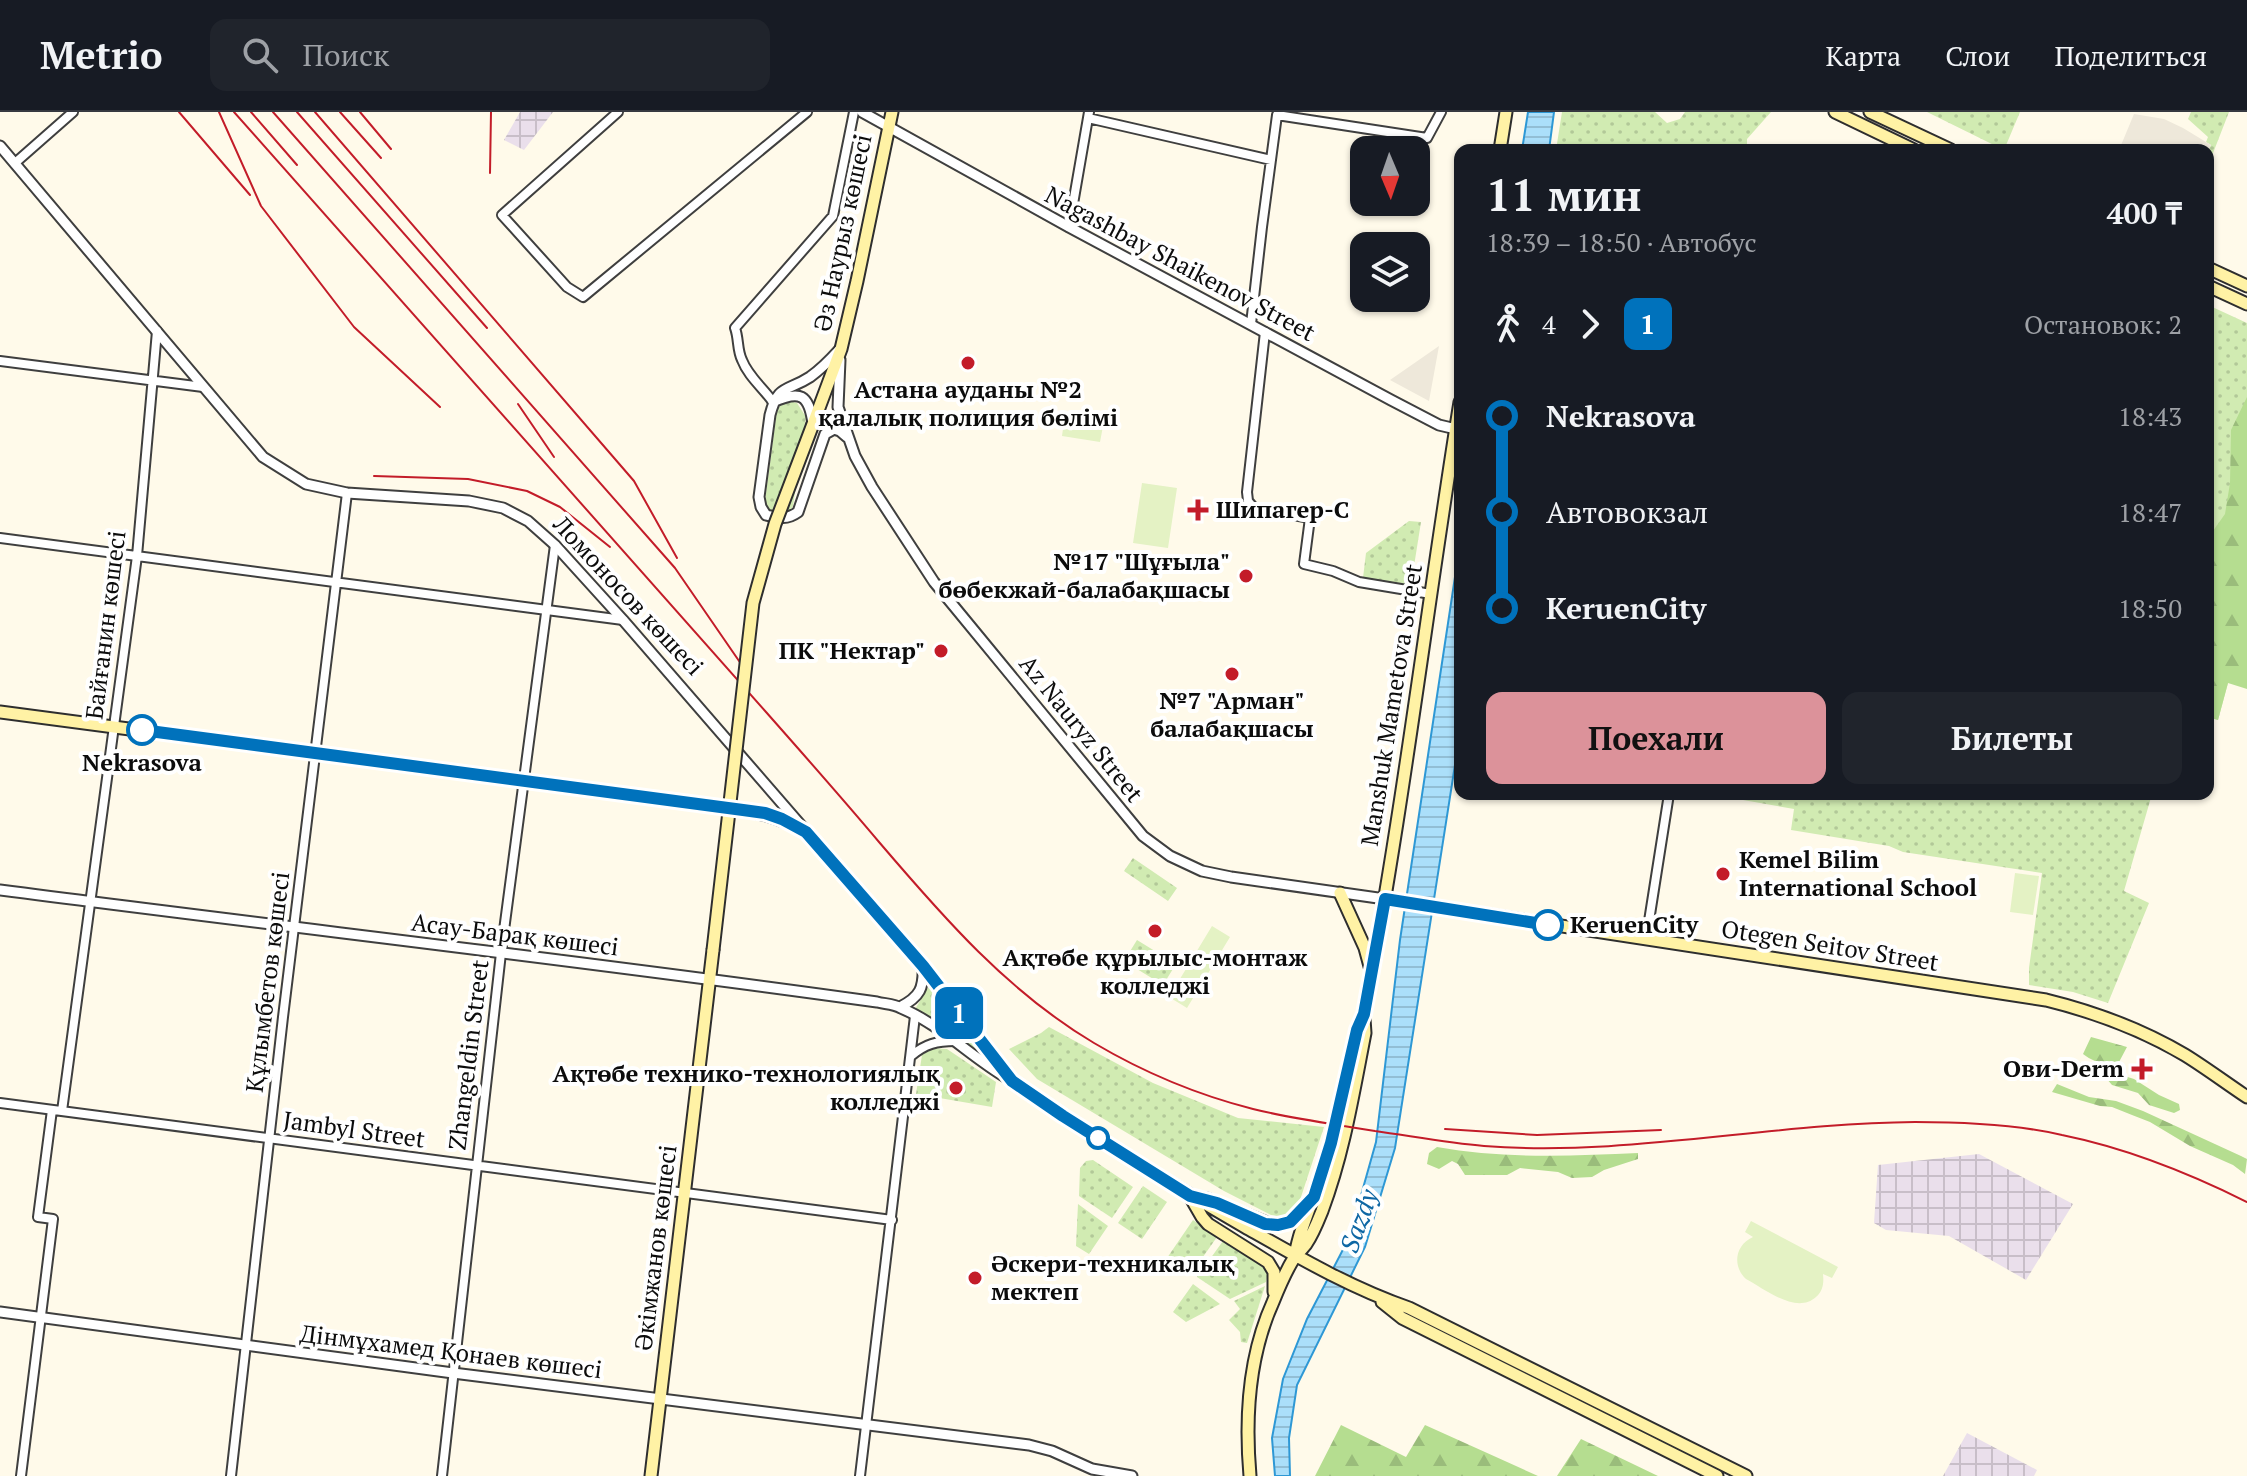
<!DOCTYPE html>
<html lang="ru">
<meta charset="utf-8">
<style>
body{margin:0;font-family:"PT Serif",serif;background:#20242c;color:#f1f3f6;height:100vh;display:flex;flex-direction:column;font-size:30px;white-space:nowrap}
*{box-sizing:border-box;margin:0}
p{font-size:26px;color:#9ea1a6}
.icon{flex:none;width:44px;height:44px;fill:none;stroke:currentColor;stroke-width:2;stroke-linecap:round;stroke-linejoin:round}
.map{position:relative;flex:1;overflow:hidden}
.details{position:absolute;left:1454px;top:32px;width:760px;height:656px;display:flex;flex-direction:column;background:#171b24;border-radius:16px;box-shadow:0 2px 6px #0004}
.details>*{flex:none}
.badge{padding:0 16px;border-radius:12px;font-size:28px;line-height:52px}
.needle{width:52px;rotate:178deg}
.tools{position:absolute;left:1350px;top:24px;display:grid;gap:16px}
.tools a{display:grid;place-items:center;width:80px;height:80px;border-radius:16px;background:#171b24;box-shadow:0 2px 6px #0004;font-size:40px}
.map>.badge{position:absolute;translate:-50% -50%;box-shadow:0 0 0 4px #fff}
.legs{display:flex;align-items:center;gap:12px;height:88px;padding:0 32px;font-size:26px}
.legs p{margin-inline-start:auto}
.overview{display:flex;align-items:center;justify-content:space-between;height:136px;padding:0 32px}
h1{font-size:44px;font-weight:700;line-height:60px}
.button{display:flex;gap:16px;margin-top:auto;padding:16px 32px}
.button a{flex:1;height:92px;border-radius:16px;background:#dc929a;color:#111;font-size:32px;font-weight:700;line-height:92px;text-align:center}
.button a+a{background:#20242c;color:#f1f3f6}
ul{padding:0 32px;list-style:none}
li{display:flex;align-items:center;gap:28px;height:96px;font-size:30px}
li i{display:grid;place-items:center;width:12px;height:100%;margin:0 10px;background:currentColor}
li i::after{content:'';width:20px;height:20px;margin:-10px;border:6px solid;border-radius:50%;background:#171b24}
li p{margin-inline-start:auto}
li:first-child i{background:linear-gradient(#0000 50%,currentColor 0)}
li:last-child i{background:linear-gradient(currentColor 50%,#0000 0)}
header{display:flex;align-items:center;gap:48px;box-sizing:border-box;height:112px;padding:0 40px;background:#171b24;border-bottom:2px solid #363941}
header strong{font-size:38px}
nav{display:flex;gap:44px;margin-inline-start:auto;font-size:28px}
.search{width:560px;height:72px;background:#20242c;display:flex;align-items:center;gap:20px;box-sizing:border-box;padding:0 28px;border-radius:16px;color:#9ea1a6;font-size:30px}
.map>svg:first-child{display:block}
</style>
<header>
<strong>Metrio</strong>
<div class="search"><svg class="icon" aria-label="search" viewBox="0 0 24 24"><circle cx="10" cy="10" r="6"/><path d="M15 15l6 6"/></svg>Поиск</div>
<nav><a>Карта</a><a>Слои</a><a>Поделиться</a></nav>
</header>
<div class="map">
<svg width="2247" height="1364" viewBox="0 0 2247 1364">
<defs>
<pattern id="industrial-grid" width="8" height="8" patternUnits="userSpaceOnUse" patternTransform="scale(2)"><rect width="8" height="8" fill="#eadfeb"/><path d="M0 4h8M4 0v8" fill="none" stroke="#c8bec8"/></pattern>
<pattern id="grass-dots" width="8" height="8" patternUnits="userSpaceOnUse" patternTransform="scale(2)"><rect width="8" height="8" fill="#d1ebb2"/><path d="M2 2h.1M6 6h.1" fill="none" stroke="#b2c898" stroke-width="1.8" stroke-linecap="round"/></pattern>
<pattern id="forest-firs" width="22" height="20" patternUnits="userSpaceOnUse" patternTransform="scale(2)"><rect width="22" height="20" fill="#b5dd90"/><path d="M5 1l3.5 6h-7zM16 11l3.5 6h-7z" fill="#9abc7b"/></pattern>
<pattern id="water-rules" width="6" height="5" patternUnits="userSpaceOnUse" patternTransform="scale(2)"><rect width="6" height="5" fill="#abdffa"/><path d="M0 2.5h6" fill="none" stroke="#92bed5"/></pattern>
</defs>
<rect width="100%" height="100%" fill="#fffaea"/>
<!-- industrial -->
<path fill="url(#industrial-grid)" d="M 520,0 L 553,0 L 524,38 L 504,28 Z
M 1979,1042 L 2073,1092 L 2026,1168 L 1949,1124 L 1886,1118 L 1874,1111 L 1878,1053 Z
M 1967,1321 L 2037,1358 L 2034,1364 L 1943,1364 Z"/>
<!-- grass -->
<path fill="url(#grass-dots)" d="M 1562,0 L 1655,0 L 1667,11 L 1680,7 L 1685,0 L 1771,0 L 1747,27 L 1747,38 L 1556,38 Z
M 1927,0 L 2020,0 L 2004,38 Z
M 2191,0 L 2229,0 L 2208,54 L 2208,39 L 2211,33 L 2206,30 L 2208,25 L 2188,7 Z
M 2208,193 L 2247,211 L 2247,537 L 2228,571 L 2218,608 L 2208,605 Z
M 789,289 L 797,291 L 806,305 L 793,394 L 790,399 L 778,402 L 770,399 L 765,389 L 777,298 L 780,294 Z
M 1409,409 L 1421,410 L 1411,473 L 1363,466 L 1366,441 Z
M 1709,682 L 2152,682 L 2124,779 L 2149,791 L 2108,891 L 2073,880 L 2029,873 L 2029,856 L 2042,761 L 1903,740 L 1889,734 L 1791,718 L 1794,697 Z
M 1133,746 L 1177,776 L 1168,789 L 1124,759 Z
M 1137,828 L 1176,852 L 1163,873 L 1124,849 Z
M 930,872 L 998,955 L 948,916 L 914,899 Z
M 1049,915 L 1153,971 L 1238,1006 L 1324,1015 L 1300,1088 L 1292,1098 L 1281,1105 L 1271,1103 L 1224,1079 L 1037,967 L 1009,937 L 1041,921 Z
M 932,936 L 947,937 L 996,970 L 992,995 L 916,982 L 922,943 Z
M 1093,1048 L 1133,1075 L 1112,1106 L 1079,1084 L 1080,1056 L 1086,1049 Z
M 1143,1074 L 1167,1090 L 1142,1127 L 1118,1111 Z
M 1078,1092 L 1108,1114 L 1089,1142 L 1076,1134 Z
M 1193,1108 L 1217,1125 L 1191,1162 L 1167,1146 Z
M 1223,1129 L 1264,1154 L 1268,1159 L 1266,1170 L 1230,1187 L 1197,1165 Z
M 1193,1172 L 1220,1192 L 1186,1210 L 1173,1200 Z
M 1265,1174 L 1247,1231 L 1241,1230 L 1240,1220 L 1229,1208 L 1240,1197 L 1234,1189 Z"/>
<!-- forest -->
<path fill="url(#forest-firs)" d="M 2247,285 L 2247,577 L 2228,571 L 2218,608 L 2208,605 L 2208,426 L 2225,402 L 2230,371 L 2231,318 Z
M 2091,925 L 2127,935 L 2119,950 C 2106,954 2093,950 2083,942 Z
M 2080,950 L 2134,967 L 2159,983 L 2179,992 L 2180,998 L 2174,1001 L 2149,993 L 2138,981 L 2112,973 L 2106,966 L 2090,959 L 2082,961 L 2076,953 Z
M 2057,972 L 2089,985 L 2116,989 L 2143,999 L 2241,1044 L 2247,1047 L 2245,1062 L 2233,1053 L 2190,1034 L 2150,1010 L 2132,1003 L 2112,995 L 2100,994 L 2052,980 Z
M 1437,1035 C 1503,1047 1571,1044 1638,1041 L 1638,1047 L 1604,1058 L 1592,1065 L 1572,1066 L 1558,1060 L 1520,1056 L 1507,1063 L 1465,1063 L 1458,1052 L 1452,1049 L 1439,1057 L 1427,1052 L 1429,1041 Z
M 1341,1313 L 1406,1345 L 1425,1313 L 1538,1364 L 1315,1364 Z
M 1581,1327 L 1658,1364 L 1557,1364 Z"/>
<!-- pitch -->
<path fill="#e4f2c4" d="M 1065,302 L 1104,309 L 1100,330 L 1062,324 Z
M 1142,371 L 1177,376 L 1168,436 L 1133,431 Z
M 2015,761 L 2039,764 L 2033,803 L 2010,800 Z
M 1212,814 L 1230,825 L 1187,896 L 1169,885 Z
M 1751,1109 L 1838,1155 L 1832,1166 L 1823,1162 C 1824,1171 1823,1179 1816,1185 C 1796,1203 1765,1177 1746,1167 C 1732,1154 1735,1133 1753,1125 L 1745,1120 Z"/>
<!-- plaza -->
<path fill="#eee8da" d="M 2134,2 L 2164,7 L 2183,16 L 2211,33 L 2208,39 L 2119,38 Z
M 1439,234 L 1429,289 L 1390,268 Z"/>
<!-- water -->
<path fill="url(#water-rules)" stroke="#2e98d5" stroke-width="2" d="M 1528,0 L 1554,0 L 1549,38 L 1522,38 Z
M 1460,432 L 1460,621 L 1395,1036 L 1365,1135 L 1297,1273 L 1289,1326 L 1290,1364 L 1275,1364 L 1272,1326 L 1283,1267 L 1307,1207 L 1349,1126 L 1376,1030 L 1400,828 Z"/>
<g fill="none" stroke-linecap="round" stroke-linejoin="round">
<defs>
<path id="minor" d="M 618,0 L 502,103 L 567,175 L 583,185 L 807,0
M 1088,6 L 1271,48
M 15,51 L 73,0
M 1069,115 L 1089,0
M 1251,212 L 1262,115 L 1277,3 L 1427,26 L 1441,0
M 1265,220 L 1247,380 L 1248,389 L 1254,396 L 1310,406 L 1304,452 L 1333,459 L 1359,470 L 1431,482
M 0,249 L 203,275
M 773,290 C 763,276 748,264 742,248 C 737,238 739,227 735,216 L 833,104 L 854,0
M 0,426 L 623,508
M 1646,828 L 1669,682
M 911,944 C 925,932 937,929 955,929
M 0,991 L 892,1108
M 62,999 L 137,444 L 157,219
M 21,1364 L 53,1107 L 38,1105 L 52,998
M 231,1364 L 283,905 L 347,381
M 442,1364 L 501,841 L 555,433
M 860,1364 L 915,904"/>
<path id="tertiary" d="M 862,0 L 1069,115 L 1391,288 L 1439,313 L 1456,317
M 0,34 L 263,345 L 306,372 L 347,381 L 469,389 L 503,396 L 528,409 L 555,433 L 623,508 L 805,718
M 839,238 C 830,248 821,257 810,265 C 787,280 778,272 770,303 L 759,385 L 761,395 L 766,403 C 779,406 787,408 798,400 L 825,322 L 834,317 L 840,319 L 847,325
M 840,248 L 838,295 L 855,344 L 872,375 L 934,470 L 1143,724 L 1170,744 L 1202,759 L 1231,765 L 1385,787
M 773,290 C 800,278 809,282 813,312
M 0,778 C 292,816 585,849 877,890 C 885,892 894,892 901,896 C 941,913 971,945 1007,966
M 900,895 C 920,885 924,876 923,854
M 0,1200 L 453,1261 L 1029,1333 L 1052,1339 L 1092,1357 L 1132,1364"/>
<path id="secondary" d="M 1835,0 L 1914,38
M 1870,0 L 1951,38
M 1500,38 L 1506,0
M 2208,156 L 2247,174
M 2208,174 L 2247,192
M 813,312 L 841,237 L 857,169 L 892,0
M 0,600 L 743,698 C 766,701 784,708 806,720 L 923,854 L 1012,969 L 1031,983 C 1101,1029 1172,1073 1245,1115 C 1298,1145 1351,1176 1409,1196 L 1746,1364
M 1340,781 L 1365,836 L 1371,858
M 1385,787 L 2046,888 C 2095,900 2141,917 2185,943 C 2206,956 2226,971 2247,985
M 1191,1086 L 1202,1105 L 1208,1112 L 1268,1150 L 1274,1160 L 1274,1180
M 1207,1087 L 1272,1113 L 1290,1110 L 1308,1091
M 1295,1144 C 1300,1113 1315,1086 1324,1056 C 1337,1011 1346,964 1357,918 L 1364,902 C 1403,699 1427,494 1460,290
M 1382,1190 L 1402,1206 L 1717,1364
M 651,1364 L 713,838
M 1250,1364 C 1245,1307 1249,1243 1273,1190 C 1279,1175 1286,1159 1294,1146 C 1298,1141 1302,1137 1306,1132 C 1313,1122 1318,1109 1322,1099 C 1344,1040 1353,982 1365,921 L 1364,907"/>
</defs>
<!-- minor casing -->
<use href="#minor" stroke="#3f3f3f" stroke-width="12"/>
<!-- tertiary casing -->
<use href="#tertiary" stroke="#3f3f3f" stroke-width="13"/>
<!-- secondary casing -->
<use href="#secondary" stroke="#2e2e2e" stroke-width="15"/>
<!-- minor -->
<use href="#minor" stroke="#fff" stroke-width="8"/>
<!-- tertiary -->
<use href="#tertiary" stroke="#fff" stroke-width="9"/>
<!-- secondary -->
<use href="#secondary" stroke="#fff2a5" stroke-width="11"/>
<!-- rail -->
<path stroke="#c31c29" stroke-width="2" d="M 179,0 L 250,83
M 219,0 L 261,94 L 354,215 L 440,295
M 234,0 C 412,199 589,399 766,600 C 804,643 842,686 879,730 C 943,805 1008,880 1094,931 C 1143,960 1198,983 1253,997 C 1293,1007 1334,1012 1375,1019 C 1411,1024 1448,1031 1484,1034 C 1628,1045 1771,1011 1915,1010 C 1963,1010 2015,1012 2062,1023 C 2126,1036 2189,1061 2247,1090
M 251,0 L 297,53
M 273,0 L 675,456 L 748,562
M 297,0 L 487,216
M 315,0 L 634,369 L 677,446
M 340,0 L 381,46
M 360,0 L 391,37
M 490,61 L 491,0
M 518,292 L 554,345
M 374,364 L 468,367 L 527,379 L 560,395 L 610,435
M 1445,1017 L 1537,1023 L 1661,1018"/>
<defs>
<path id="secondary-bridge" d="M 713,838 L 753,491 L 775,412 L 813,312"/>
</defs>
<!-- secondary-bridge casing -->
<use href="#secondary-bridge" stroke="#2e2e2e" stroke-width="15" stroke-linecap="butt"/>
<!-- secondary-bridge -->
<use href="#secondary-bridge" stroke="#fff2a5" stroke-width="11"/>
</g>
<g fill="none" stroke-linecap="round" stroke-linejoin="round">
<defs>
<path id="line-1" d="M 142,618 L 743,698 L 765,701 L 782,707 L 806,720 L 923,854 L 1012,969 L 1063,1004 L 1190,1084 L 1217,1091 L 1265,1112 L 1278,1113 L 1290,1110 L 1314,1085 L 1331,1031 L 1357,918 L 1364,902 L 1385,787 L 1548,813"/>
</defs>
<!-- line-1 casing -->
<use href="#line-1" stroke="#fff" stroke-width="18"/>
<!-- line-1 -->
<use href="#line-1" stroke="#0072bc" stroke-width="12"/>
</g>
<!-- markers -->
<g fill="#c31c29" stroke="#fff" stroke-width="3">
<circle cx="968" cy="251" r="8"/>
<path d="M1194 386h8v8h8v8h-8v8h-8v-8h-8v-8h8z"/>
<circle cx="1246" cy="464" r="8"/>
<circle cx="941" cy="539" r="8"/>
<circle cx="1232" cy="562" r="8"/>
<circle cx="1723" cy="762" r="8"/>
<circle cx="1155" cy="819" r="8"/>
<path d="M2138 945h8v8h8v8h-8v8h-8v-8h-8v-8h8z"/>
<circle cx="956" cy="976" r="8"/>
<circle cx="975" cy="1166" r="8"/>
</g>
<g fill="#fff" stroke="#0072bc" stroke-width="4">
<circle cx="142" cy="618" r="14"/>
<circle cx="1548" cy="813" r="14"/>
<circle cx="1098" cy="1026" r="10"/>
</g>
<g text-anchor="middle" stroke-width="8" stroke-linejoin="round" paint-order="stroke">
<!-- street labels -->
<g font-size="24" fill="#0c0c0c" stroke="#fff">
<text transform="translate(843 121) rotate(-78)" y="8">Әз Наурыз көшесі</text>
<text transform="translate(1180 152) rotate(28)" y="8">Nagashbay Shaikenov Street</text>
<text transform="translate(628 484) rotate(47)" y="8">Ломоносов көшесі</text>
<text transform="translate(106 513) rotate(-83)" y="8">Байғанин көшесі</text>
<text transform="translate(1392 593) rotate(-81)" y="8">Manshuk Mametova Street</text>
<text transform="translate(1081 617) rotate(51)" y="8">Az Nauryz Street</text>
<text transform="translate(515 823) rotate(7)" y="8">Асау-Барақ көшесі</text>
<text transform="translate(1830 834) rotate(9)" y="8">Otegen Seitov Street</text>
<text transform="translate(268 870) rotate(-83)" y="8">Құлымбетов көшесі</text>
<text transform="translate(469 943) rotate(-83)" y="8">Zhangeldin Street</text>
<text transform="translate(354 1018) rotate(8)" y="8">Jambyl Street</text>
<text transform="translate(656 1136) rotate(-83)" y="8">Әкімжанов көшесі</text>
<text transform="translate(451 1240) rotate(7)" y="8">Дінмұхамед Қонаев көшесі</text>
</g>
<!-- poi labels -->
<g font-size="24" font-weight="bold" fill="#0c0c0c" stroke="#fff" text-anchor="end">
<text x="968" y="286" text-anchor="middle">Астана ауданы №2<tspan x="968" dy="28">қалалық полиция бөлімі</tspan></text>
<text x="1216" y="406" text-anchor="start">Шипагер-С</text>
<text x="1230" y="458">№17 "Шұғыла"<tspan x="1230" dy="28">бөбекжай-балабақшасы</tspan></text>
<text x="925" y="547">ПК "Нектар"</text>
<text x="1232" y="597" text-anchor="middle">№7 "Арман"<tspan x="1232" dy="28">балабақшасы</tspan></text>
<text x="1739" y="756" text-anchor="start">Kemel Bilim<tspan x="1739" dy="28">International School</tspan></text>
<text x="1155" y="854" text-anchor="middle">Ақтөбе құрылыс-монтаж<tspan x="1155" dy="28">колледжі</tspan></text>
<text x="2124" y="965">Ови-Derm</text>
<text x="940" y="970">Ақтөбе технико-технологиялық<tspan x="940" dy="28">колледжі</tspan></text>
<text x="991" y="1160" text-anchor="start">Әскери-техникалық<tspan x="991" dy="28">мектеп</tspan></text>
</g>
<!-- stop labels -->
<g font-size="24" font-weight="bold" fill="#0c0c0c" stroke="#fff">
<text x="142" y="659">Nekrasova</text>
<text x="1570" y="821" text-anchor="start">KeruenCity</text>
</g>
<!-- water labels -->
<g font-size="26" font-style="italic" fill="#0e67a4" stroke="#fff">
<text transform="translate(1359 1109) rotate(-70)" y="9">Sazdy</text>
</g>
</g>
</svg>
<div class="tools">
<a><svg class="needle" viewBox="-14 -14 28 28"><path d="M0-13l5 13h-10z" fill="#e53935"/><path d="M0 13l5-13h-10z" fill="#9ea1a6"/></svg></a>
<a><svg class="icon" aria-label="layers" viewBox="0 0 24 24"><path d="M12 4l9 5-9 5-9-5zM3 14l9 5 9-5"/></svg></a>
</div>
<b class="badge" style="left:959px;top:901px;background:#0072bc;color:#fff">1</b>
<section class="details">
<div class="overview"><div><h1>11 мин</h1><p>18:39 – 18:50 · Автобус</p></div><b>400 ₸</b></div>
<div class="legs"><svg class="icon" aria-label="walk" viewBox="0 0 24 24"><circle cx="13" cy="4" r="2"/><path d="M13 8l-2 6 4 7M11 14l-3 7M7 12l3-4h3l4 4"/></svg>4<svg class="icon" aria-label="forward" viewBox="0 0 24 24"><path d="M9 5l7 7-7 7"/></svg><b class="badge" style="background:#0072bc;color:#fff">1</b><p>Остановок: 2</p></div>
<ul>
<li><i style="color:#0072bc"></i><b>Nekrasova</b><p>18:43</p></li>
<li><i style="color:#0072bc"></i><span>Автовокзал</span><p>18:47</p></li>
<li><i style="color:#0072bc"></i><b>KeruenCity</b><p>18:50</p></li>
</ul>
<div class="button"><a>Поехали</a><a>Билеты</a></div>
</section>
</div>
